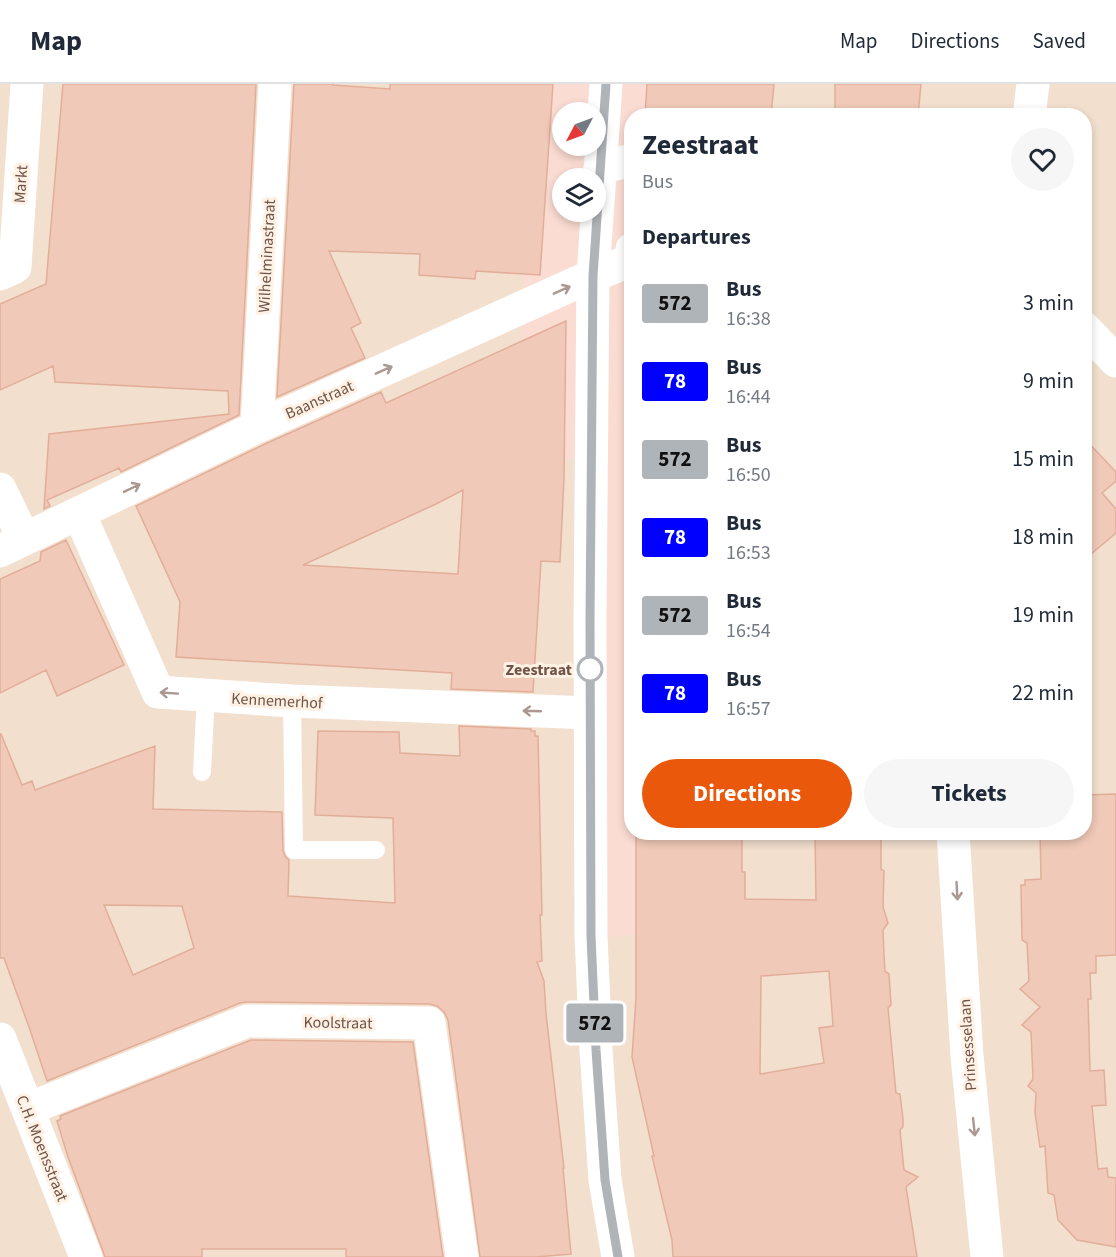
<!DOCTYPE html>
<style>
body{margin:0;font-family:"Source Sans 3",sans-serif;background:#f6f6f7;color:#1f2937;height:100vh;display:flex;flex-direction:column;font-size:22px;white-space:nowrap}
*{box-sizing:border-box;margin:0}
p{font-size:20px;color:#747a83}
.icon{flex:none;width:33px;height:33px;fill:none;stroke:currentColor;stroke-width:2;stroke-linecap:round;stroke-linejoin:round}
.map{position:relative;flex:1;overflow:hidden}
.sheet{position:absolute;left:624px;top:24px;width:468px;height:732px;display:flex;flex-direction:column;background:#fff;border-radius:24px;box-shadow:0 3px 9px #0003}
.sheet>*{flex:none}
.badge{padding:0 12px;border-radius:4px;font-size:21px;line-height:39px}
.needle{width:39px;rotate:229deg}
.buttons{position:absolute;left:552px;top:18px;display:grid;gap:12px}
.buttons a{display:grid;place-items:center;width:54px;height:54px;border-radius:50%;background:#fff;box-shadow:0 3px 9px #0003;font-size:30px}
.map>.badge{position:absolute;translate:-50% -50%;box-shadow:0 0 0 3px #fff}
h2{padding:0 18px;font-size:22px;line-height:54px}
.round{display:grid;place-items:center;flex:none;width:63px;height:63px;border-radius:32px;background:#f6f6f7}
.summary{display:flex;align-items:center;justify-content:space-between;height:102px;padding:0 18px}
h1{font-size:28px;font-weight:700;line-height:45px}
.action{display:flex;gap:12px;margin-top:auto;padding:12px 18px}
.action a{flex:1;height:69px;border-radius:36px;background:#ea580c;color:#fff;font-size:24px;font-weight:700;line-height:69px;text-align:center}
.action a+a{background:#f6f6f7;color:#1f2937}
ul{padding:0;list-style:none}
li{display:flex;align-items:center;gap:18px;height:78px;padding:0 18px}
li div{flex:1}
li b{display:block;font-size:22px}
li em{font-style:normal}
li .badge{min-width:66px;font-weight:700;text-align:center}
header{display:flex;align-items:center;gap:36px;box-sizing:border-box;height:84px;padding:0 30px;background:#fff;border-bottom:2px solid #e0e1e3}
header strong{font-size:28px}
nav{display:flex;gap:33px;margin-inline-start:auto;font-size:21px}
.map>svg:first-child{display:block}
</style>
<header>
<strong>Map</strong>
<nav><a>Map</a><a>Directions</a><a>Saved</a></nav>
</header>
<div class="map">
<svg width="1116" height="1173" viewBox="0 0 1116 1173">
<rect width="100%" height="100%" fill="#fbeee0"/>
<!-- residential -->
<path fill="#f2dfce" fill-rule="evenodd" d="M 0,0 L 1116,0 L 1116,1173 L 0,1173 ZM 562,28 L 596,28 L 596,62 L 562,62 ZM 632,32 L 1084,32 L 1084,748 L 632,748 ZM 562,94 L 596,94 L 596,128 L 562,128 Z"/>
<!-- commercial -->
<path fill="#fbdcd3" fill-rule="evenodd" d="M 531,0 L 687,0 L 686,31 L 632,32 L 632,748 L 679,749 L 667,847 L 610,853 L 591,852 L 591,373 L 565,375 L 519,375 L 517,335 ZM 562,28 L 596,28 L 596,62 L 562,62 ZM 562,94 L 596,94 L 596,128 L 562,128 Z"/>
<!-- building -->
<path fill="#f0c9b8" stroke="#e2ae99" stroke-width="1.5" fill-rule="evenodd" d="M 63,0 L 256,0 L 239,331 L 121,388 L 119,384 L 47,416 L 50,422 L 44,425 L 49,350 L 229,330 L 228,307 L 55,298 L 53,282 L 0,306 L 0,220 L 46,200 Z
M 294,0 L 333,0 L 333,1 L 390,5 L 390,0 L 553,0 L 540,191 L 476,187 L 475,195 L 419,191 L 420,170 L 329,167 L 361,239 L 351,244 L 365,274 L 277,313 Z
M 647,0 L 774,0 L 771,32 L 645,32 Z
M 835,0 L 921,0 L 918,32 L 835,32 Z
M 566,237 L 564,395 L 560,478 L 541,477 L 533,608 L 451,605 L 452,589 L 176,573 L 180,518 L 136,422 L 265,360 L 381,308 L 386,319 ZM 463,406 L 458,490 L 303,481 L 436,420 Z
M 1084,354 L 1116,388 L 1116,397 L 1102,409 L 1116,425 L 1116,449 L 1084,476 Z
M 66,456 L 124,581 L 57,612 L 46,586 L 0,609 L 0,495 L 40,477 L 41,468 Z
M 459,642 L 531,645 L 531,647 L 535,647 L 535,652 L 538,652 L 542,831 L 540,831 L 542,877 L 537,878 L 544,897 L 546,930 L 564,1084 L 563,1084 L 571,1170 L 536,1173 L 480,1173 L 448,936 L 444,928 L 437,922 L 429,920 L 247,918 L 240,919 L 47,997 L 29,943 L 4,874 L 0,874 L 0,650 L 1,650 L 22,701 L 32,697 L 35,706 L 155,662 L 153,725 L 282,728 L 283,766 L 285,772 L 289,776 L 288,812 L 395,819 L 393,734 L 315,731 L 318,647 L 399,648 L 400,669 L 460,672 ZM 104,821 L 182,822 L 194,864 L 133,891 Z
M 1116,710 L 1116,871 L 1096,872 L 1096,889 L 1090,889 L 1091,915 L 1088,915 L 1090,987 L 1104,986 L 1106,1021 L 1092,1022 L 1098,1085 L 1107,1084 L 1108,1093 L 1116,1094 L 1116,1163 L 1077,1156 L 1058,1136 L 1054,1111 L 1048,1109 L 1045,1062 L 1040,1063 L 1035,1029 L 1036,1009 L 1028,1002 L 1033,995 L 1031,948 L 1022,941 L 1040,923 L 1020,905 L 1029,897 L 1027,859 L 1022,856 L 1021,801 L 1025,801 L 1025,796 L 1041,795 L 1040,748 L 1084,748 L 1084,711 Z
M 636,748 L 742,748 L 742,788 L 745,788 L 745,815 L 816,816 L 815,748 L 881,748 L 881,785 L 884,787 L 883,823 L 888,839 L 883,846 L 884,871 L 885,887 L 889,890 L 891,921 L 888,924 L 896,1009 L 900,1010 L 903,1035 L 903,1043 L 900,1046 L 904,1086 L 918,1093 L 906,1103 L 917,1173 L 673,1173 L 672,1156 L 652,1072 L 654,1072 L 632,973 L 636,914 ZM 829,887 L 833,942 L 819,944 L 824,979 L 760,990 L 761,892 Z
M 251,956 L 413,958 L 443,1173 L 346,1173 L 346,1165 L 202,1165 L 202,1173 L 105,1173 L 68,1073 L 57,1037 L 61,1035 L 60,1032 Z"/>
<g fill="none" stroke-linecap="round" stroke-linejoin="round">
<!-- service -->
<path stroke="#fff" stroke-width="18" d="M 292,617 L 294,766 L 376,766
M 202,688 L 206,611"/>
<!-- minor -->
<path stroke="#fff" stroke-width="33" d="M 1029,32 L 1033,0
M 600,84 L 632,76
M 0,190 L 15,183 L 27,0
M 1084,244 L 1116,277
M 257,343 L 275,0
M 0,405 L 24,455
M 79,429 L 158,608 L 292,617 L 590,629
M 0,467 L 257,343 L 576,199 L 631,176 L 632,165
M 953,748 L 967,972 L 987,1173
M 0,955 L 86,1173
M 28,1025 L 247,937 L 429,939 L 462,1173"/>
<!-- tertiary -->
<path stroke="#fff" stroke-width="33" d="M 606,0 L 593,192 L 590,536 L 591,852 L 596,966 L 605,1096 L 618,1173"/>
</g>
<!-- one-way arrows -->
<defs><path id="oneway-shaft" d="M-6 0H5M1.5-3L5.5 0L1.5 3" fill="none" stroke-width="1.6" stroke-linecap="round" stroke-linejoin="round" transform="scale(1.5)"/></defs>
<g stroke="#aa9891">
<use href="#oneway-shaft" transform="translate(562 206) rotate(-24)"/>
<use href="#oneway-shaft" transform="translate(384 286) rotate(-24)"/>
<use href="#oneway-shaft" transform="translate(132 404) rotate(-26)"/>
<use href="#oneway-shaft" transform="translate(169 609) rotate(-176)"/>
<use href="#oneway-shaft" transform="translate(532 627) rotate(-178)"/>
<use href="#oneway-shaft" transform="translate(957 807) rotate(87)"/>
<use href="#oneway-shaft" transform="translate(974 1043) rotate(84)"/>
</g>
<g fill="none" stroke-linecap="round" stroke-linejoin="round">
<defs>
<path id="line" d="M 606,0 L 593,192 L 590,536 L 591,852 L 596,966 L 605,1096 L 618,1173"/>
</defs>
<!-- line casing -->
<use href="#line" stroke="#fff" stroke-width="14"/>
<!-- line -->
<use href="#line" stroke="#afb4b9" stroke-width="9"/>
</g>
<!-- markers -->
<circle fill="#fff" stroke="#afb4b9" stroke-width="3" cx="590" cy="585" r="12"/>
<g text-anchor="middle" stroke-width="6" stroke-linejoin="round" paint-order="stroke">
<!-- street labels -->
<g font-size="16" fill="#715348" stroke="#fff2e5">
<text transform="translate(20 100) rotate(-86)" y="6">Markt</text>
<text transform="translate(266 172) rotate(-87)" y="6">Wilhelminastraat</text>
<text transform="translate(319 315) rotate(-24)" y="6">Baanstraat</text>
<text transform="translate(277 616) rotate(3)" y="6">Kennemerhof</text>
<text transform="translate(338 938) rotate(1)" y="6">Koolstraat</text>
<text transform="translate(967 961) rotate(-94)" y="6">Prinsesselaan</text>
<text transform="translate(43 1064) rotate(68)" y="6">C.H. Moensstraat</text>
</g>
<!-- stop labels -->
<g font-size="16" font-weight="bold" fill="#715348" stroke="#fff2e5" text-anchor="end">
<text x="572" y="591">Zeestraat</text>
</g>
</g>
</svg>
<div class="buttons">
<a><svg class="needle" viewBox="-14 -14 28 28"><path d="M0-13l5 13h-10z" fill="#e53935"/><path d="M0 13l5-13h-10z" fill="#747a83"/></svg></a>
<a><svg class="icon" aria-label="layers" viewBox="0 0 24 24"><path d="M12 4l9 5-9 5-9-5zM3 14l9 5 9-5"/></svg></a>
</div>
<b class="badge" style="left:595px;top:939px;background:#afb4b9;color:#111">572</b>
<section class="sheet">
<div class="summary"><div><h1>Zeestraat</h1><p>Bus</p></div><a class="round"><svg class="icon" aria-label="heart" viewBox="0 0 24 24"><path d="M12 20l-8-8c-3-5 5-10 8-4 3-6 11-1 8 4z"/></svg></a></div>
<h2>Departures</h2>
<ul>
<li><span class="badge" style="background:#afb4b9;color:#111">572</span><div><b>Bus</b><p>16:38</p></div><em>3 min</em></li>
<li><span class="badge" style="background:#00f;color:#fff">78</span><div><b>Bus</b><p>16:44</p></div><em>9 min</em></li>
<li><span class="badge" style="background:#afb4b9;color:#111">572</span><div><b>Bus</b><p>16:50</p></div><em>15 min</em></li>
<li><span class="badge" style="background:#00f;color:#fff">78</span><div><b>Bus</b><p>16:53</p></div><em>18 min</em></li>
<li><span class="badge" style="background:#afb4b9;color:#111">572</span><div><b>Bus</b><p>16:54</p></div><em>19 min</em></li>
<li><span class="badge" style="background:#00f;color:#fff">78</span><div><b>Bus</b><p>16:57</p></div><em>22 min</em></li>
</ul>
<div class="action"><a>Directions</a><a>Tickets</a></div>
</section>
</div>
